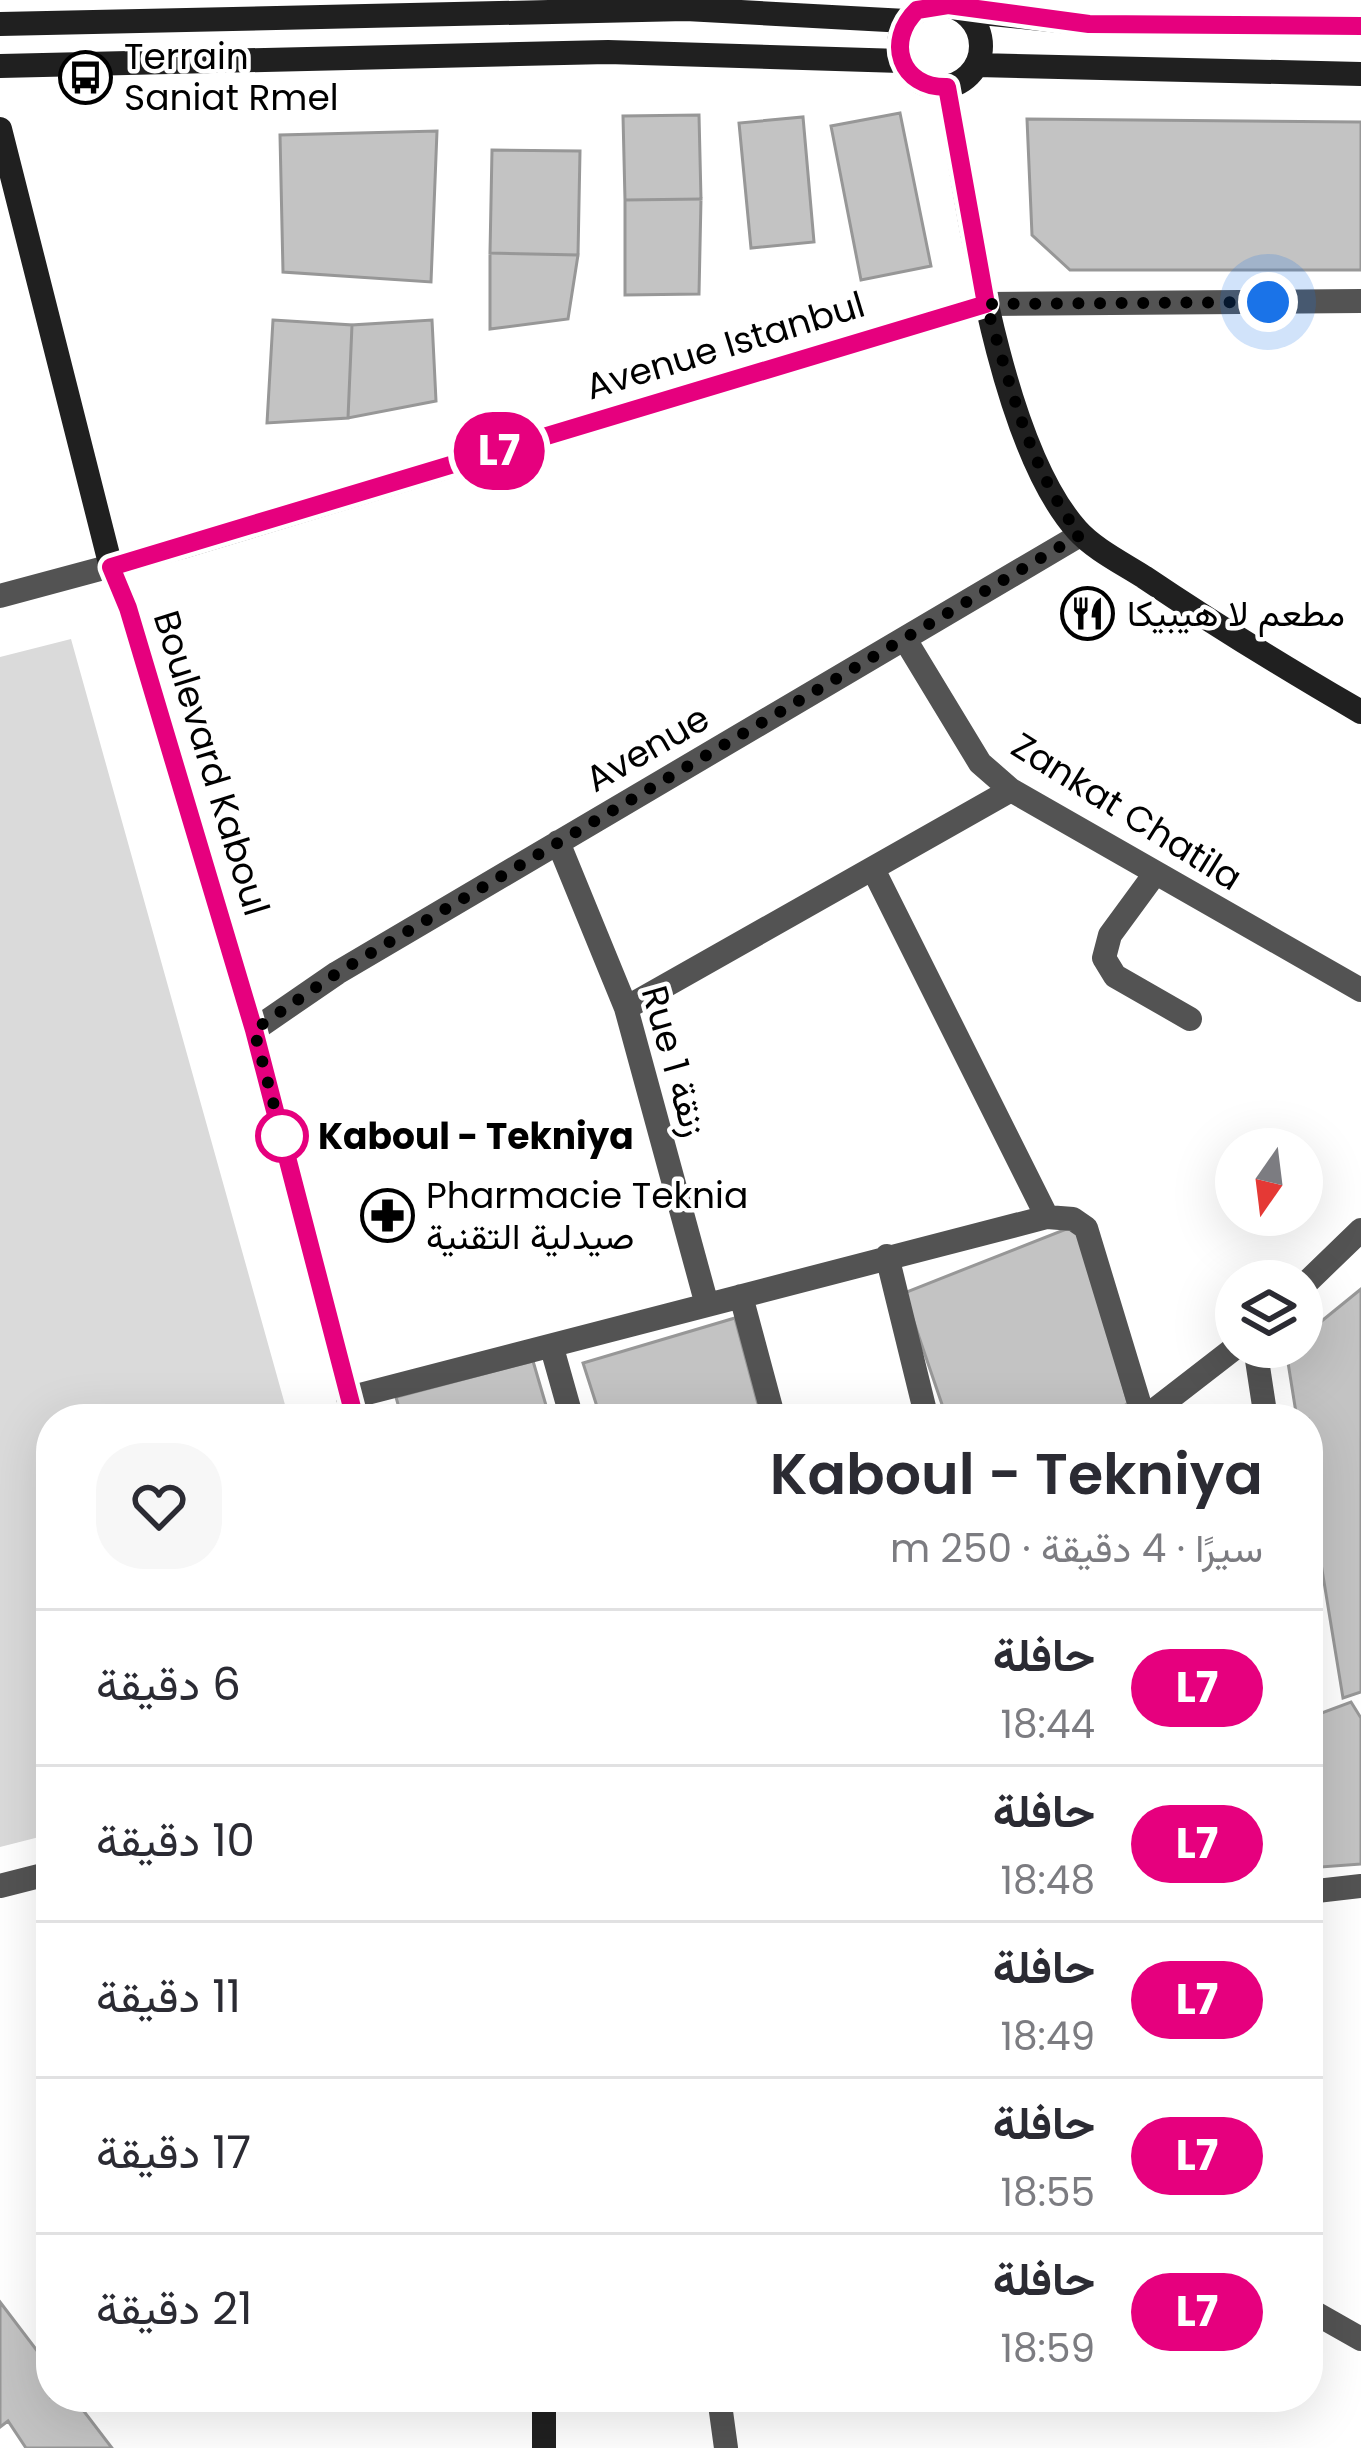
<!DOCTYPE html>
<html lang="ar">
<meta charset="utf-8">
<style>
body{margin:0;font-family:Poppins,Vazirmatn,sans-serif;background:#f7f7f7;color:#2b2b33;direction:rtl;height:100vh;display:flex;flex-direction:column;font-size:45px;white-space:nowrap}
*{box-sizing:border-box;margin:0}
p{font-size:39px;color:#7c7c81}
.icon{flex:none;width:66px;height:66px;fill:none;stroke:currentColor;stroke-width:2;stroke-linecap:round;stroke-linejoin:round}
.map{position:relative;flex:1;overflow:hidden;direction:ltr}
.details{position:absolute;left:36px;top:1404px;width:1287px;height:1008px;display:flex;flex-direction:column;background:#fff;border-radius:48px;box-shadow:0 12px 48px #0002;direction:rtl}
.details>*{flex:none}
.badge{padding:0 24px;border-radius:39px;font-size:42px;line-height:78px}
.needle{width:78px;rotate:194deg}
.fabs{position:absolute;left:1215px;top:1128px;display:grid;gap:24px}
.fabs a{display:grid;place-items:center;width:108px;height:108px;border-radius:50%;background:#fff;box-shadow:0 12px 48px #0002;font-size:60px}
.you{position:absolute;width:60px;height:60px;margin:-30px;border:9px solid #fff;border-radius:50%;background:#1a73e8;box-shadow:0 0 0 18px #1a73e833}
.map>.badge{position:absolute;translate:-50% -50%;box-shadow:0 0 0 6px #fff}
.round{display:grid;place-items:center;flex:none;width:126px;height:126px;border-radius:48px;background:#f7f7f7}
.headline{display:flex;align-items:center;justify-content:space-between;height:204px;padding:0 60px}
h1{font-size:57px;font-weight:600;line-height:90px}
ul{padding:0;list-style:none}
li{display:flex;align-items:center;gap:36px;height:156px;padding:0 60px;border-top:3px solid #e1e1e2}
li div{flex:1}
li b{display:block;font-size:45px}
li em{font-style:normal}
li .badge{min-width:132px;font-weight:700;text-align:center}
.map>svg:first-child{display:block}
</style>
<div class="map">
<svg width="1361" height="2448" viewBox="0 0 1361 2448">
<rect width="100%" height="100%" fill="#fff"/>
<!-- green -->
<path fill="#dadada" d="M 71,639 L 289,1419 L 51,1419 L 51,1834 L 0,1847 L 0,657 Z"/>
<!-- building -->
<path fill="#c3c3c3" stroke="#979797" stroke-width="3" d="M 900,113 L 931,266 L 861,280 L 831,126 Z
M 699,115 L 701,199 L 625,200 L 623,116 Z
M 803,117 L 814,242 L 751,248 L 739,123 Z
M 1027,119 L 1361,122 L 1361,270 L 1070,270 L 1032,235 Z
M 437,131 L 431,282 L 283,272 L 280,135 Z
M 492,150 L 580,151 L 578,255 L 490,253 Z
M 701,199 L 699,294 L 625,295 L 625,200 Z
M 490,253 L 578,255 L 568,319 L 490,329 Z
M 273,320 L 352,325 L 348,418 L 267,423 Z
M 432,320 L 436,401 L 348,418 L 352,325 Z
M 1079,1224 L 1128,1403 L 1109,1419 L 947,1419 L 904,1293 Z
M 1361,1289 L 1361,1692 L 1343,1698 L 1308,1484 L 1308,1419 L 1297,1419 L 1286,1350 L 1302,1347 L 1302,1337 Z
M 735,1318 L 762,1419 L 601,1419 L 583,1363 Z
M 533,1361 L 550,1419 L 402,1419 L 396,1397 Z
M 1351,1702 L 1361,1718 L 1361,1864 L 1308,1868 L 1308,1718 Z
M 0,2302 L 51,2369 L 51,2397 L 73,2397 L 112,2448 L 26,2448 L 8,2421 L 0,2427 Z"/>
<g fill="none" stroke-linecap="round" stroke-linejoin="round">
<!-- street -->
<path stroke="#535353" stroke-width="24" d="M 0,596 L 182,547 L 986,304 L 1361,301
M 906,641 L 980,763 L 1011,790 L 1361,990
M 558,842 L 626,1008 L 707,1305
M 874,871 L 1047,1217
M 1154,875 L 1110,935 L 1104,958 L 1115,976 L 1190,1019
M 626,1008 L 1011,790
M 254,1030 L 337,973 L 1080,535
M 887,1256 L 927,1419
M 1302,1287 L 1361,1230
M 741,1296 L 774,1419
M 1255,1347 L 1266,1419
M 552,1348 L 572,1419
M 348,1398 L 1047,1217 L 1073,1219 L 1086,1228 L 1144,1419
M 1143,1419 L 1236,1347
M 0,1886 L 51,1873
M 1308,1892 L 1361,1886
M 1308,2309 L 1361,2339
M 719,2397 L 726,2448"/>
<!-- secondary -->
<path stroke="#202020" stroke-width="24" d="M899 46a41 41 0 1 1 82 0a41 41 0 1 1-82 0Z
M 962,11 L 1089,24 L 1361,26
M 0,24 L 686,9 L 906,21
M 977,65 L 1361,74
M 0,66 L 608,52 L 901,61
M 947,87 C 968,205 998,441 1077,530 C 1094,549 1122,563 1144,577 C 1215,625 1287,669 1361,712
M 0,129 L 111,567 L 128,607 L 254,1030 L 355,1419
M 544,2448 L 544,2397"/>
</g>
<g fill="none" stroke-linecap="round" stroke-linejoin="round">
<defs>
<path id="line" d="M 355,1419 L 254,1030 L 128,608 L 111,567 L 986,304 L 947,87 C 900,88 885,41 917,10 L 948,5 L 1089,24 L 1361,26"/>
</defs>
<!-- line casing -->
<use href="#line" stroke="#fff" stroke-width="27"/>
<!-- line -->
<use href="#line" stroke="#e6007e" stroke-width="18"/>
<!-- walk -->
<path stroke="#000" stroke-width="12" stroke-dasharray="0 21.6" d="M 282,1136 L 286,1151 L 254,1030 L 337,973 L 1080,535 C 1028,467 1011,385 986,304 L 1268,302"/>
</g>
<!-- icons -->
<defs>
<symbol id="bus-ring" viewBox="-11 -11 22 22"><circle r="9.5" fill="#fff" stroke="#000" stroke-width="1.5"/><path d="M-5-6H5V4H4V6H2V4H-2V6H-4V4H-5ZM-3.5-4V0h7V-4ZM-3.5 1.2v1.5H-2V1.2ZM2 1.2v1.5H3.5V1.2Z" fill="#000"/></symbol>
<symbol id="restaurant-ring" viewBox="-11 -11 22 22"><circle r="9.5" fill="#fff" stroke="#000" stroke-width="1.5"/><path d="M-5-6h1v4h1v-4h1v4h1v-4h1v5L-1.5 .5V6h-2V.5L-5-1ZM5-6V6H3V1.5H1.5Q1.5-4 5-6Z" fill="#000"/></symbol>
<symbol id="pharmacy-ring" viewBox="-11 -11 22 22"><circle r="9.5" fill="#fff" stroke="#000" stroke-width="1.5"/><path d="M-2-6h4v4h4v4h-4v4h-4v-4h-4v-4h4Z" fill="#000"/></symbol>
</defs>
<g fill-rule="evenodd">
<use href="#bus-ring" x="56" y="48" width="59" height="59"/>
<use href="#restaurant-ring" x="1058" y="584" width="59" height="59"/>
<use href="#pharmacy-ring" x="358" y="1186" width="59" height="59"/>
</g>
<!-- markers -->
<circle fill="#fff" stroke="#e6007e" stroke-width="6" cx="282" cy="1136" r="24"/>
<g text-anchor="middle" stroke-width="9" stroke-linejoin="round" paint-order="stroke">
<!-- poi labels -->
<g font-size="36" fill="#000" stroke="#fff" text-anchor="start">
<text x="124" y="69">Terrain<tspan x="124" dy="41">Saniat Rmel</tspan></text>
<text x="1127" y="626">مطعم لا هيبيكا</text>
<text x="426" y="1208">Pharmacie Teknia<tspan x="426" dy="41">صيدلية التقنية</tspan></text>
</g>
<!-- street labels -->
<g font-size="36" fill="#000" stroke="#fff">
<text transform="translate(725 345) rotate(-17)" y="13">Avenue Istanbul</text>
<text transform="translate(647 748) rotate(-30)" y="13">Avenue</text>
<text transform="translate(212 763) rotate(73)" y="13">Boulevard Kaboul</text>
<text transform="translate(1127 811) rotate(32)" y="13">Zankat Chatila</text>
<text transform="translate(675 1061) rotate(74)" y="13">Rue 1 زنقة</text>
</g>
<!-- stop labels -->
<g font-size="36" font-weight="bold" fill="#000" stroke="#fff" text-anchor="start">
<text x="318" y="1149">Kaboul - Tekniya</text>
</g>
</g>
</svg>
<div class="fabs">
<a><svg class="needle" viewBox="-14 -14 28 28"><path d="M0-13l5 13h-10z" fill="#e53935"/><path d="M0 13l5-13h-10z" fill="#7c7c81"/></svg></a>
<a><svg class="icon" aria-label="layers" viewBox="0 0 24 24"><path d="M12 4l9 5-9 5-9-5zM3 14l9 5 9-5"/></svg></a>
</div>
<div class="you" style="left:1268px;top:302px"></div>
<b class="badge" style="left:499px;top:451px;background:#e6007e;color:#fff">L7</b>
<section class="details">
<div class="headline"><div><h1>Kaboul - Tekniya</h1><p>سيرًا · 4 دقيقة · 250 m</p></div><a class="round"><svg class="icon" aria-label="heart" viewBox="0 0 24 24"><path d="M12 20l-8-8c-3-5 5-10 8-4 3-6 11-1 8 4z"/></svg></a></div>
<ul>
<li><span class="badge" style="background:#e6007e;color:#fff">L7</span><div><b>حافلة</b><p>18:44</p></div><em>6 دقيقة</em></li>
<li><span class="badge" style="background:#e6007e;color:#fff">L7</span><div><b>حافلة</b><p>18:48</p></div><em>10 دقيقة</em></li>
<li><span class="badge" style="background:#e6007e;color:#fff">L7</span><div><b>حافلة</b><p>18:49</p></div><em>11 دقيقة</em></li>
<li><span class="badge" style="background:#e6007e;color:#fff">L7</span><div><b>حافلة</b><p>18:55</p></div><em>17 دقيقة</em></li>
<li><span class="badge" style="background:#e6007e;color:#fff">L7</span><div><b>حافلة</b><p>18:59</p></div><em>21 دقيقة</em></li>
</ul>
</section>
</div>
